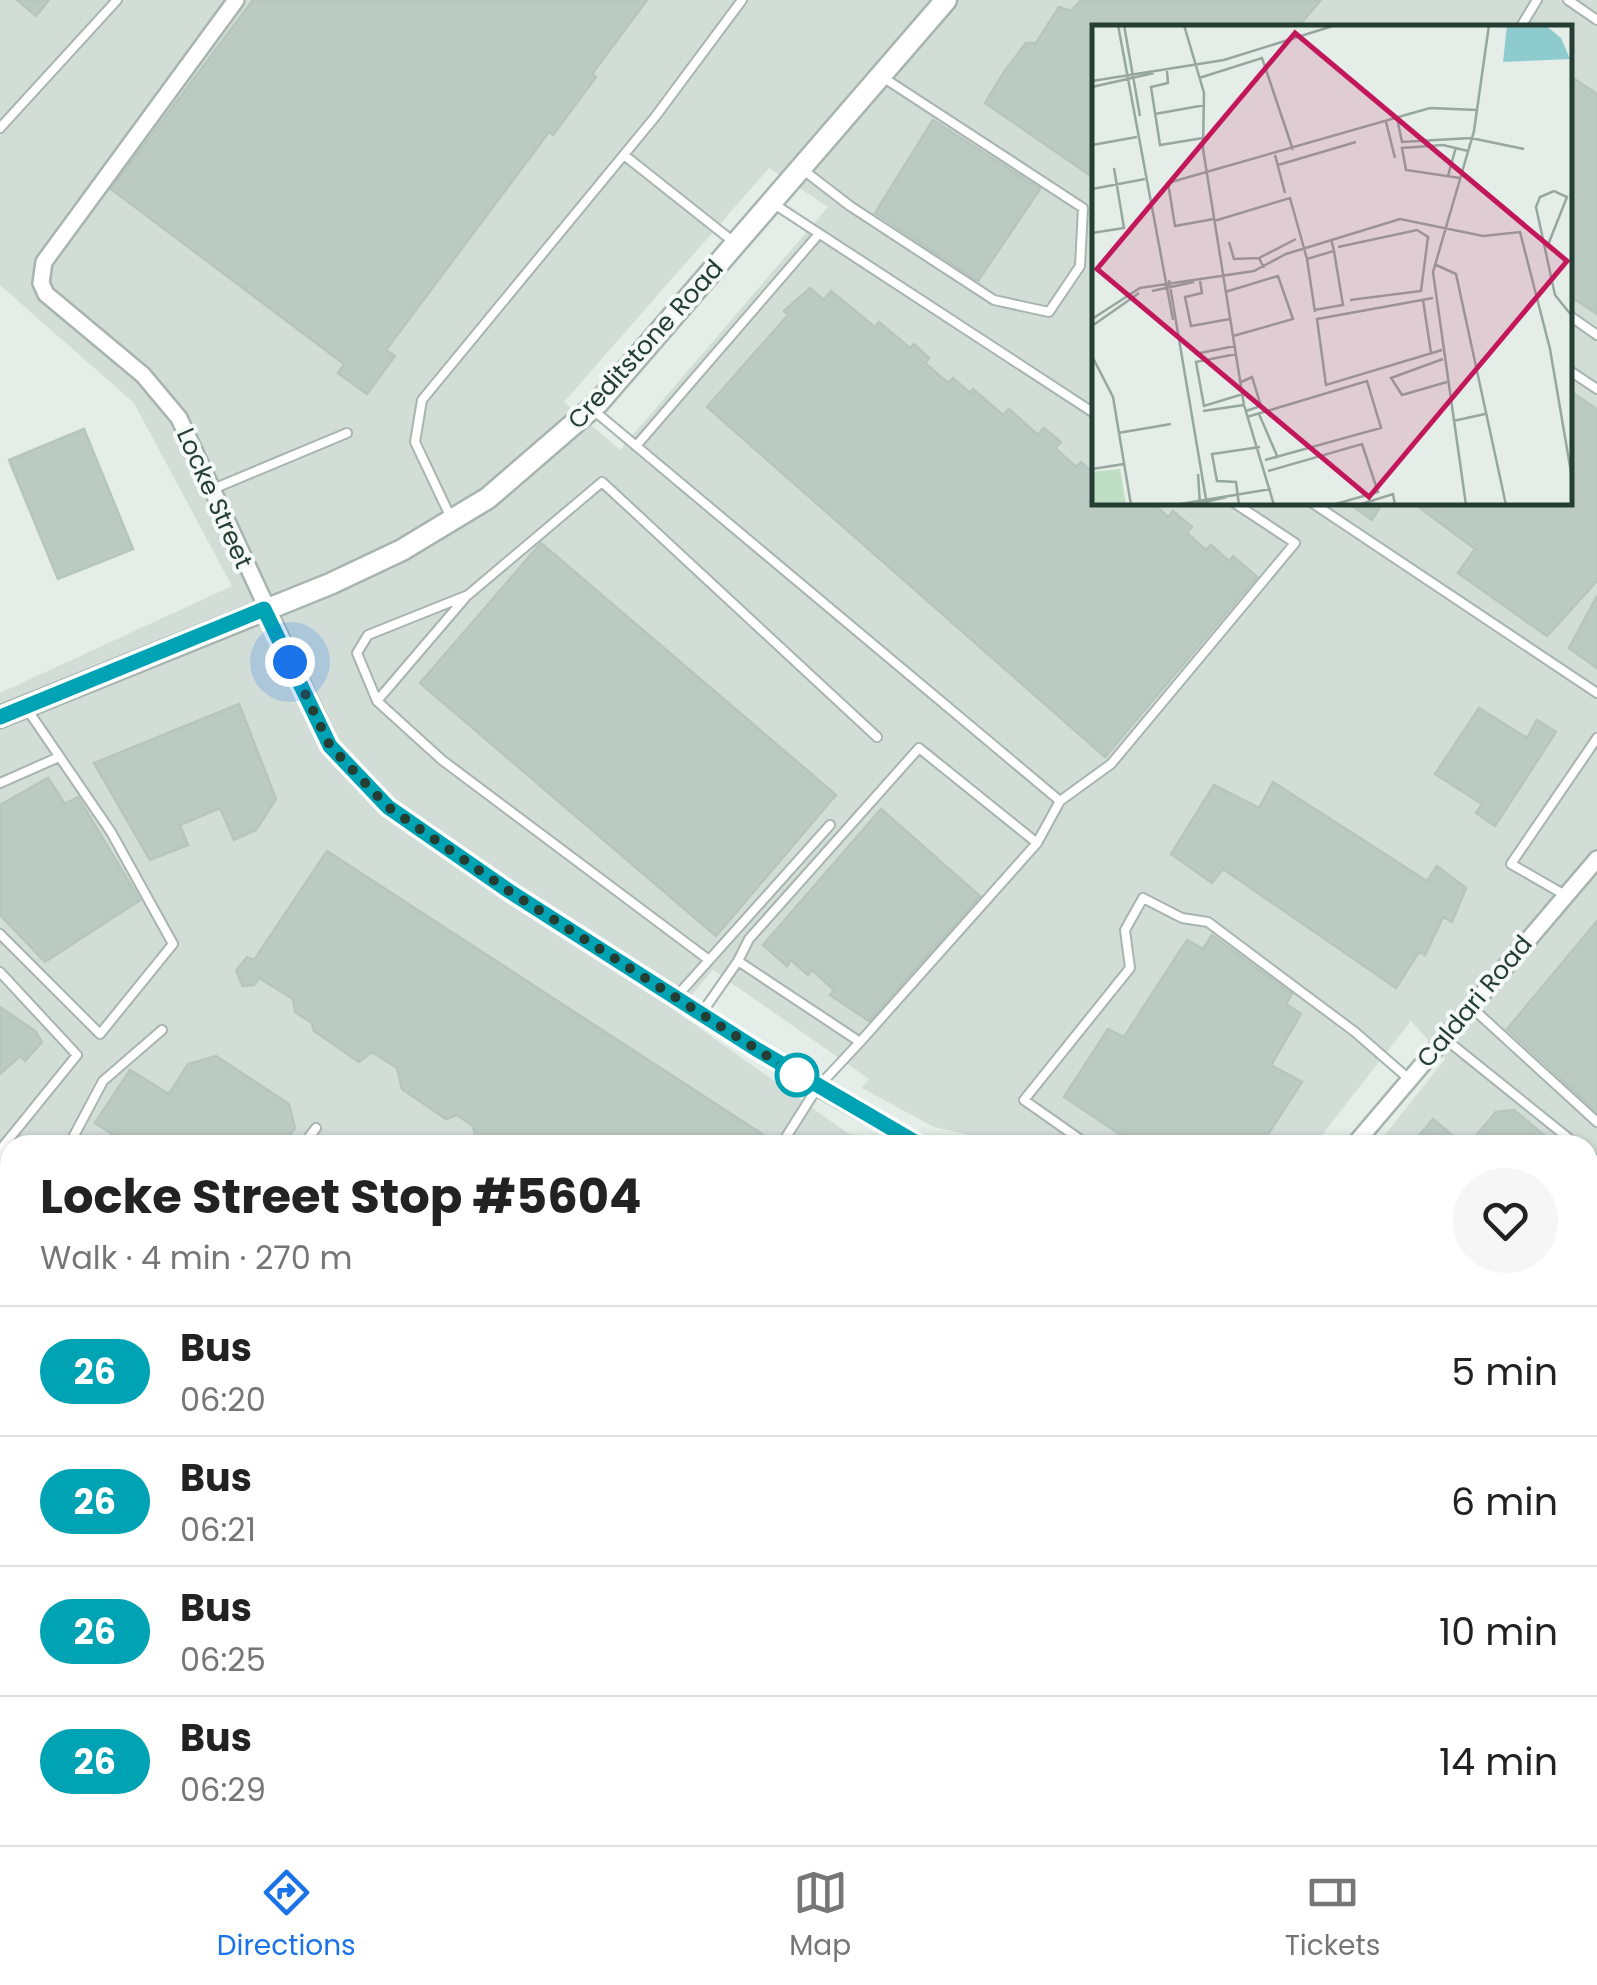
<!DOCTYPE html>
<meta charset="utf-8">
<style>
body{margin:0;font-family:Poppins,sans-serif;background:#f6f6f6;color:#222;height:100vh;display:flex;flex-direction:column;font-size:38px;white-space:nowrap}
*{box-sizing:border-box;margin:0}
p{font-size:32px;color:#767676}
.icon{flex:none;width:55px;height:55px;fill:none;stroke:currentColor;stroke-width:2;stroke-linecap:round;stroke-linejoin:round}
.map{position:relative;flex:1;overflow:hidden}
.panel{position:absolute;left:0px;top:1135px;width:1598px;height:710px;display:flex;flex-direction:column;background:#fff;border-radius:30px 30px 0 0;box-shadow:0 2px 8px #0004}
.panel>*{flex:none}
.badge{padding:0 20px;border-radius:32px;font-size:35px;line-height:65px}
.you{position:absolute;width:50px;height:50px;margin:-25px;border:8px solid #fff;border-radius:50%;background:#1a73e8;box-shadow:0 0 0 15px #1a73e833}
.map>.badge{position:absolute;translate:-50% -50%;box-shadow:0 0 0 5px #fff}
.round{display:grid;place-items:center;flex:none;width:105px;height:105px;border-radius:52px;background:#f6f6f6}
.head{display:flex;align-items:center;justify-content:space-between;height:170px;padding:0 40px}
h1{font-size:48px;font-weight:700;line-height:75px}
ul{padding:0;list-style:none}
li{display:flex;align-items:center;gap:30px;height:130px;padding:0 40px;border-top:2px solid #e0e0e0}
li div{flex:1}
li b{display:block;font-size:38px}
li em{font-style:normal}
li .badge{min-width:110px;font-weight:700;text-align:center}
.dock{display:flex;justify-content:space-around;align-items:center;height:140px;border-top:2px solid #e0e0e0;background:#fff;font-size:28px;color:#767676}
.dock a{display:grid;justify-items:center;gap:5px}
.dock .on{color:#1a73e8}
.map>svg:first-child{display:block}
</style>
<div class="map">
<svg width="1597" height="1845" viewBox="0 0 1597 1845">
<rect width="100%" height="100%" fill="#e4ede8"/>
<!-- built -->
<path fill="#d2ddd7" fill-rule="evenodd" d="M 0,0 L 1597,0 L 1597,1251 L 1588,1263 L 1588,1145 L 1377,1145 L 1445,1059 L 1411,1021 L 1314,1145 L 1016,1145 L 934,1127 L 862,1088 L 869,1079 L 713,970 L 677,1012 L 849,1134 L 881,1145 L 10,1145 L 10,1835 L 729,1835 L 715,1845 L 0,1845 L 0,693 L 232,586 L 134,403 L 0,285 ZM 1094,28 L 1570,28 L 1570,502 L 1094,502 ZM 769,168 L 828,207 L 620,450 L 564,402 Z
M 799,1835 L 1111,1835 L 1102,1845 L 790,1845 Z"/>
<!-- building -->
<path fill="#bccac4" stroke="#b6c6be" stroke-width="2.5" d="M 17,0 L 49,0 L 36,16 Z
M 253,0 L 647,0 L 592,74 L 596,77 L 553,135 L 549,132 L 386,350 L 395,356 L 367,394 L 338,373 L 344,364 L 111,189 Z
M 1081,0 L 1321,0 L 1297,28 L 1094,28 L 1094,178 L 985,103 L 1004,72 L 1026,43 L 1036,43 L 1059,7 L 1071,11 Z
M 1570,76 L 1597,94 L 1597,314 L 1570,296 Z
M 933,120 L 1040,189 L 978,281 L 875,213 Z
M 810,288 L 824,300 L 831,291 L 875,327 L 879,322 L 910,348 L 914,344 L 929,358 L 925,363 L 948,383 L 953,378 L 970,393 L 973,389 L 1003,415 L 1009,409 L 1038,435 L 1044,428 L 1061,442 L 1055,448 L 1076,467 L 1081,462 L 1094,474 L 1094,502 L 1152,502 L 1168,517 L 1173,511 L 1192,527 L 1187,533 L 1206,550 L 1211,545 L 1229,561 L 1233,556 L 1257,577 L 1105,757 L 707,407 L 788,315 L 784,311 Z
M 1570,391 L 1597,409 L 1597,581 L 1547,636 L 1458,573 L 1475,549 L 1412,502 L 1570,502 Z
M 84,429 L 133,549 L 58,579 L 9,460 Z
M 1347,502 L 1383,502 L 1372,520 Z
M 541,543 L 836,795 L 716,936 L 420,683 Z
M 1597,596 L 1597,668 L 1569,648 Z
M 239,704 L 276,799 L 256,830 L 234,840 L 220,808 L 180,825 L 188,845 L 150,860 L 94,763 Z
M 1479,708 L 1527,738 L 1537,720 L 1556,732 L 1495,826 L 1476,813 L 1482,804 L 1435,774 Z
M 48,778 L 65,804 L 78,797 L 140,900 L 45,962 L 0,915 L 0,805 Z
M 1273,782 L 1427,881 L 1437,866 L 1466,888 L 1452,922 L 1443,917 L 1425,955 L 1419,952 L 1396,988 L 1223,869 L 1212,883 L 1171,854 L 1214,785 L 1259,808 Z
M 881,809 L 980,896 L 869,1021 L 830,995 L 834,990 L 812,970 L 808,975 L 791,960 L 787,966 L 763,945 Z
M 327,851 L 765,1136 L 759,1145 L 487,1145 L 476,1138 L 473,1126 L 457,1115 L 446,1119 L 402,1089 L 397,1068 L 372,1052 L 359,1062 L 314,1031 L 312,1023 L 295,1012 L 293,999 L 259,978 L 254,985 L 243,986 L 236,971 L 247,957 L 254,960 Z
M 1597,921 L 1597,1112 L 1507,1029 Z
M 1212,935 L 1292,994 L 1286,1004 L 1301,1014 L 1271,1065 L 1302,1082 L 1261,1145 L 1136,1145 L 1064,1097 L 1108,1029 L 1124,1037 L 1187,940 L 1203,949 Z
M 0,1007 L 35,1031 L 42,1042 L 25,1061 L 20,1056 L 0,1074 Z
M 216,1056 L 289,1104 L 295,1128 L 283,1145 L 129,1145 L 95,1123 L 130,1070 L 169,1094 L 188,1064 Z
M 1514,1110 L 1556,1145 L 1468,1145 L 1496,1112 Z
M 1433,1119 L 1464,1145 L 1411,1145 Z"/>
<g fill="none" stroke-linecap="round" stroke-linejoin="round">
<defs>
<path id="service" d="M 1568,0 L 1597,20
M 1520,28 L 1537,0
M 0,128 L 117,0
M 624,155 L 735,243
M 802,169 L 850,206 L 994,300 L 1049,312 L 1080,266 L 1083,208 L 884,78
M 774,204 L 1094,413
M 1570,316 L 1597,335
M 1570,371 L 1597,389
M 592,409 L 1060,801 L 1111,764 L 1295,543 L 1233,502
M 636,446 L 818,235
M 213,489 L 347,433
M 1311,502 L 1597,693
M 452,520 L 415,442 L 422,400 L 655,117 L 742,0
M 377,701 L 465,598
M 0,783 L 59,757
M 1565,895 L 1511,864 L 1597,738
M 0,934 L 100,1034 L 173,944 L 111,832 L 27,709
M 709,960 L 442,760 L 377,701 L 357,653 L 368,635 L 468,595 L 602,482 L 877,737
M 738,961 L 749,939 L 919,748 L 1037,843
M 0,972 L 77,1055 L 0,1150
M 676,997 L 830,825
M 1470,1006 L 1597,1122
M 701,1014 L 738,961 L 860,1042 L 817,1088 L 781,1145
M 1444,1038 L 1577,1145
M 860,1042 L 1037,843 L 1060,801
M 69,1145 L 103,1081 L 162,1030
M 303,1145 L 316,1128
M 1088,1145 L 1024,1100 L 1130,968 L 1125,930 L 1143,898 L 1182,918 L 1208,922 L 1355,1032 L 1409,1079
M 1588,1154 L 1597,1161
M 0,1812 L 10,1818
M 36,1835 L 51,1845
M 1000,1835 L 1019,1845
M 236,1845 L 242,1835
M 1023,1845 L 1036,1835"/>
<path id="minor" d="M 236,0 L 44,262 L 41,283 L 46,294 L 143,375 L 179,418 L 331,746 L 388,807 L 509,891 L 812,1084 L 920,1145
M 1354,1145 L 1597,859
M 0,1153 L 10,1160
M 741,1845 L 754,1835"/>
<path id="tertiary" d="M 0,717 L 330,584 L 402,550 L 488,498 L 598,403 L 946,0
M 1588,1614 L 1597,1619
M 1588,1640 L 1597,1646"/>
<path id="secondary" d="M 1588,1328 L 1597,1317
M 1134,1845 L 1143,1835
M 1165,1845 L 1166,1835"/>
</defs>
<!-- service casing -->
<use href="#service" stroke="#a7b5ae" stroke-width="12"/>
<!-- minor casing -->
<use href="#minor" stroke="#a7b5ae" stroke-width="20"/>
<!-- tertiary casing -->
<use href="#tertiary" stroke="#a7b5ae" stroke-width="25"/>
<!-- secondary casing -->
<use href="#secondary" stroke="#a3b8af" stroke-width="28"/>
<!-- service -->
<use href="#service" stroke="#fff" stroke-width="8"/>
<!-- minor -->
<use href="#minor" stroke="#fff" stroke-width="15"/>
<!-- tertiary -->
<use href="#tertiary" stroke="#fff" stroke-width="20"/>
<!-- secondary -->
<use href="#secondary" stroke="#fff" stroke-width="22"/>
</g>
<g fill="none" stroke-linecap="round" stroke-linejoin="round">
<defs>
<path id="line" d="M 0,717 L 264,609 L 330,746 L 388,807 L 509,891 L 756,1049 L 920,1145"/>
</defs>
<!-- line casing -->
<use href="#line" stroke="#fff" stroke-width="22"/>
<!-- line -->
<use href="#line" stroke="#00a3b4" stroke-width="15"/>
<!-- walk -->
<path stroke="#243e34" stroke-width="10" stroke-dasharray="0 18" d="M 290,662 L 330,746 L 388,807 L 509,891 L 797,1075"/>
</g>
<!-- markers -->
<circle fill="#fff" stroke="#00a3b4" stroke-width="5" cx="797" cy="1075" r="20"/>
<g text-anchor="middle" stroke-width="8" stroke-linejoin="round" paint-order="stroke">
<!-- street labels -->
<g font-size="25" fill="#243e34" stroke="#f4f9f6">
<text transform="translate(645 344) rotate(-48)" y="9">Creditstone Road</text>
<text transform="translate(215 498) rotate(66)" y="9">Locke Street</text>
<text transform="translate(1474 1001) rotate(-50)" y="9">Caldari Road</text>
</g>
</g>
<!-- overview -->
<g transform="translate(1092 25)">
<rect width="480" height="480" fill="#e4ede8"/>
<path d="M 28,444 L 34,480 L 0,480 L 0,447 Z" fill="#beddc3"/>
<path d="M 415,0 L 453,0 L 469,13 L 478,34 L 411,37 Z" fill="#8ecbcf"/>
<path fill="none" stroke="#97a7a0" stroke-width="2.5" d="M 26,0 L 81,295M 32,0 L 48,91M 92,0 L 112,68 L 111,124 L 152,380 L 182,480M 75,46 L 76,58 L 59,62 L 68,120 L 111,113M 107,53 L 170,33 L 201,125M 0,56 L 132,35 L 244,0M 0,62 L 62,48M 63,89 L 113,80M 305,93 L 310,117 L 379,113 L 432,124M 294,97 L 303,133M 0,120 L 45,112M 183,130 L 193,168M 186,140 L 264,117M 356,151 L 364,122M 368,153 L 314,145 L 310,123 L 351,120 L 376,126M 0,164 L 53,154M 0,184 L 0,228M 122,194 L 83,201 L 76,158 L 338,83 L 385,85M 122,196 L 198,173 L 215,234 L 242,226 L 239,214M 0,208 L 32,203 L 22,143M 137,217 L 142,234 L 167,233 L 172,243M 456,220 L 475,172 L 462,166 L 448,172 L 444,182 L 463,270 L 480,291M 246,222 L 325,205 L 336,212 L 329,266 L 258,275M 167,233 L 204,214M 215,234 L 223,287M 342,239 L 364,249 L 414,480M 77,255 L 115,480M 108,256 L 110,268 L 93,272 L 99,301 L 138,294M 60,266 L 102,257M 133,267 L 186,251 L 201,294 L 141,311M 341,273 L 225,294 L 234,360 L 350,325M 331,275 L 339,328M 222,285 L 251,280 L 242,226M 0,294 L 48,263 L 162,246 L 194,229 L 308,194 L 391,211 L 428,207 L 458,324 L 480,453M 0,301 L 47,268M 103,329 L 143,321M 144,329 L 104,337 L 112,381 L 151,369M 0,331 L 21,372 L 39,480M 351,334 L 299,353 L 310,370 L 355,357M 149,357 L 160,352 L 169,381 L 154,386M 111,386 L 152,380M 167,389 L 186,433M 155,392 L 275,356 L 289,403 L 173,435M 361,396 L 393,389M 26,408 L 79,399M 0,444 L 32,439M 176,446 L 270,419 L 286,467 L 240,480M 106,449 L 108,480M 82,480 L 179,464M 100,480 L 135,472M 147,480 L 144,457 L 125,456 L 120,429 L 168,422M 266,480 L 301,469 L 303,480M 374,480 L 341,247 L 382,106 L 397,0"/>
<path fill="#c2185b" fill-opacity="0.15" stroke="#c2185b" stroke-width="5" d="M 203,8 L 475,236 L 277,472 L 5,244 Z"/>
<rect width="480" height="480" fill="none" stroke="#243e34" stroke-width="5"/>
</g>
</svg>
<div class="you" style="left:290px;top:662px"></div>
<section class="panel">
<div class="head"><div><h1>Locke Street Stop #5604</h1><p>Walk · 4 min · 270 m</p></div><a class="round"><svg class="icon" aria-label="heart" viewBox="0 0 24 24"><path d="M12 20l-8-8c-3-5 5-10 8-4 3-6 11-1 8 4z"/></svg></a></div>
<ul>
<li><span class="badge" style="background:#00a3b4;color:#fff">26</span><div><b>Bus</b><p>06:20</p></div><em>5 min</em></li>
<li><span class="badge" style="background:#00a3b4;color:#fff">26</span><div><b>Bus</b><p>06:21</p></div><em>6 min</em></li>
<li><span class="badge" style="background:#00a3b4;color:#fff">26</span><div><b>Bus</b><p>06:25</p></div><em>10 min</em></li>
<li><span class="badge" style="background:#00a3b4;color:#fff">26</span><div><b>Bus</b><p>06:29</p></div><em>14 min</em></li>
</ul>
</section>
</div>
<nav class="dock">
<a class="on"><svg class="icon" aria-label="directions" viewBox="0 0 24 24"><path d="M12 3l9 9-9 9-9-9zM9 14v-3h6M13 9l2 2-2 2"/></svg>Directions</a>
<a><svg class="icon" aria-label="map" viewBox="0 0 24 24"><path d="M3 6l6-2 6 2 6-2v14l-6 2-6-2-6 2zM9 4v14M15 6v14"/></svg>Map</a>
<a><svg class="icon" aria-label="tickets" viewBox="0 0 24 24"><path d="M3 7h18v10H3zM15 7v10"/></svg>Tickets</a>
</nav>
